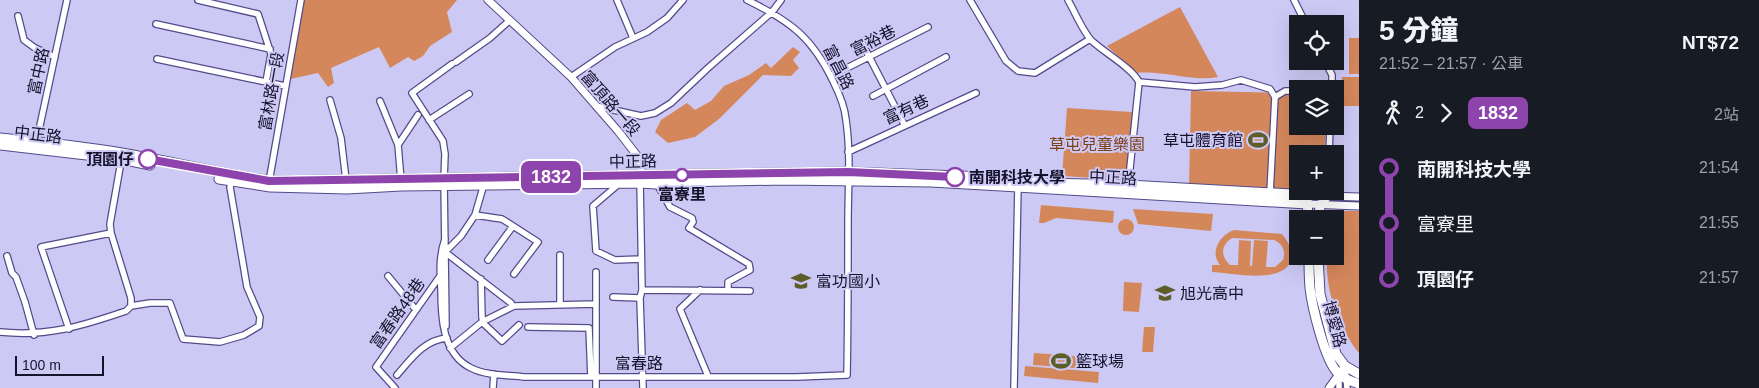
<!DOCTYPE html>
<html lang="zh-TW">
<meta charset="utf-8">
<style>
body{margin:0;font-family:Helvetica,"Noto Sans TC",sans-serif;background:#242831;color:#f1f3f6;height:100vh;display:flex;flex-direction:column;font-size:19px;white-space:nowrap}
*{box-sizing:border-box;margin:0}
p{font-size:16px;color:#9ea1a6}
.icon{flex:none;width:28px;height:28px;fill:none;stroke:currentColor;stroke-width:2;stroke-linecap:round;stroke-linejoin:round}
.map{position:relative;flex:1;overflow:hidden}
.sheet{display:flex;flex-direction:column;background:#171b24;width:400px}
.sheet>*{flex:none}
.badge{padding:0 10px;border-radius:8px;font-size:18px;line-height:32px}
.tools{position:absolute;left:1289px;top:15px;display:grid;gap:10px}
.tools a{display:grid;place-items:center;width:55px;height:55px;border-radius:0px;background:#171b24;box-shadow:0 5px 20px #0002;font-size:25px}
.scale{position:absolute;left:15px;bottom:12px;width:89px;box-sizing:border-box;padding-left:5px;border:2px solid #16122c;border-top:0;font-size:14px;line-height:18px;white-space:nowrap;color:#16122c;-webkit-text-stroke:4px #cdc9f5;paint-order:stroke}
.map>.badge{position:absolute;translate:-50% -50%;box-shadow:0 0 0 2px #fff}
.legs{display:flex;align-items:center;gap:8px;height:55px;padding:0 20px;font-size:16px}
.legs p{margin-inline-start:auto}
.summary{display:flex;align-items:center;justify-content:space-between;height:85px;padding:0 20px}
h1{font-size:28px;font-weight:800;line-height:38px}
ul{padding:0 20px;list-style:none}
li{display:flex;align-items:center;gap:18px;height:55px;font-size:19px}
li i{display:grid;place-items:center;width:8px;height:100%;margin:0 6px;background:currentColor}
li i::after{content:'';width:12px;height:12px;margin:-6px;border:4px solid;border-radius:50%;background:#171b24}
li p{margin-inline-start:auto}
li:first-child i{background:linear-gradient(#0000 50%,currentColor 0)}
li:last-child i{background:linear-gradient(currentColor 50%,#0000 0)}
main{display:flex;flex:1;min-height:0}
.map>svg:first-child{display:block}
</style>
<main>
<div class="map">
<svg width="1359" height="388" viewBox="0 0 1359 388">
<rect width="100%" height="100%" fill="#cdc9f5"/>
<!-- green -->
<path fill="#d5875c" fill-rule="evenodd" d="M 301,0 L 457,0 L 447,12 L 452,32 L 430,46 L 423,56 L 414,61 L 408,57 L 390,68 L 379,47 L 331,68 L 334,83 L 328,87 L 318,73 L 286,80 Z
M 1180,7 L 1218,77 C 1191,82 1164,70 1136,73 L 1107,46 Z
M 1349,38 L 1359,38 L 1359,74 L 1349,74 Z
M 793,47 L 800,52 L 793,60 L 799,68 L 791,76 L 763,75 L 719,119 L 695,137 L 668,143 L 655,132 L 661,120 L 687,103 L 695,110 L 711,101 L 724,86 L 749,75 L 766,63 L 771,68 Z
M 1342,77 L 1359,77 L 1359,106 L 1342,106 Z
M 1191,91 L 1297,93 L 1298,126 L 1326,126 L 1324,154 L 1298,154 L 1297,190 L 1189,185 Z
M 1067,108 L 1132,112 L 1127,180 L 1062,176 Z
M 1041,205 L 1114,211 L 1113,223 L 1056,218 L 1044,223 L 1039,223 Z
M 1133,209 L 1213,214 L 1211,231 L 1138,224 Z
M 1342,211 L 1359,211 L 1359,353 C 1338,327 1325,290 1327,256 L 1335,256 L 1335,219 L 1332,219 L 1334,212 Z
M1118 227a8 8 0 1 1 16 0a8 8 0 1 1-16 0Z
M 1234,230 L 1282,234 C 1288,242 1293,249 1291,259 C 1286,285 1231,273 1212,272 L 1212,265 L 1220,265 C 1209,252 1220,235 1234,230 ZM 1232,238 L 1274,240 C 1283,244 1286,251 1283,260 L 1275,267 L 1266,267 L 1268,241 L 1254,240 L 1252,266 L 1250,266 L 1251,241 L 1239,240 L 1238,265 L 1230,265 C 1220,256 1221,245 1232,238 Z
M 1124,282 L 1142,283 L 1139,312 L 1123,311 Z
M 1144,327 L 1155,327 L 1153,352 L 1142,352 Z
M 1034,353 L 1089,357 L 1088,369 L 1033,365 Z
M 1025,366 L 1099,372 L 1098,383 L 1024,376 Z"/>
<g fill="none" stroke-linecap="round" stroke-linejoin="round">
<defs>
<path id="minor" d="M 198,0 L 258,14 L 271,54 L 266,82
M 617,0 L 633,38
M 970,0 L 1006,61 L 1018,71 L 1035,73 L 1090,39
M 1068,0 C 1075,12 1083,32 1092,41 C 1105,53 1132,68 1139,82 L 1195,87 L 1222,85 L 1241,80 L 1270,89 L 1275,97
M 1294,0 L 1306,24
M 18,16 L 24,40 L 35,48 L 55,57
M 156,24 L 270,49
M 862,43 L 904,124
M 157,59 L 285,86
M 1325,61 L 1332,75 L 1332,89
M 456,62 L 490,38 L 510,20
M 831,76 L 928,27
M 571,77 L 615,47 L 647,32 L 667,18 L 683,0
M 873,96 L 946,57
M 330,100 L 341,138 L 346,180
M 380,101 L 398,145 L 401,180
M 596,106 L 641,116 L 655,113 L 671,103 L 708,68 L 772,12 L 781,0
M 429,120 L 469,94
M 36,144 L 67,0
M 398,145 L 418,115
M 848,152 L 976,93
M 1329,154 L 1330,126
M 640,180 L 642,290 L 640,298 L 643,388
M 269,182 L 301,0
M 620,183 L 593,206 L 596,251 L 615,260 L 641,259
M 484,184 L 475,215 L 461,236 L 445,252 L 511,303
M 657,184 L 670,207 L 692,218 L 693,222 L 689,228 L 749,264 L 750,270 L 728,282 L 728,291
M 1128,187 L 1139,82
M 1270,193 L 1275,97 L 1285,91 L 1298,91
M 475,215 L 502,219 L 538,242 L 514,274
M 445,239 C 439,256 440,272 441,289 C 441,316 442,354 471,368 C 487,376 507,375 524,377 L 797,377 L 847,375 C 848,324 848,273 848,223 C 848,189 851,154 846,120 C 845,107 839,93 833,81 C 812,37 790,21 747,0
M 7,256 L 12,273 L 16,277 L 25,302 L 34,335
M 488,260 L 513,226
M 596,272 L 596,388
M 388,276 L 416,310
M 481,279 L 482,318
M 642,290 L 750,291
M 700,290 L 680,309 L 708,376
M 613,297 L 640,298
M 560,305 L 560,255
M 131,306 L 150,303 L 170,303 L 183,339 L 220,342 L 244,335 L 259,326 L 260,317 L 247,287 L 230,187 L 232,181
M 482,322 L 502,341 L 519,325
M 446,326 L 444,179 L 445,154 L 443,141 L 412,93 L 452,64
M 528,327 L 589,328 L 591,377
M 69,329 L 41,247 L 111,233
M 0,332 C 47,337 82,326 126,311 L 131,306 L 131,298 L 111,233 L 110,224 L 122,156
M 450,348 L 482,322 L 514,306 L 596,304
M 1345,366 L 1347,388
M 397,375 C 411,359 424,340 447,338
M 395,388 L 376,367 L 440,276
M 493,388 L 494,374
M 1014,388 L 1018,185
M 1339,388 L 1339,374"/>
<path id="tertiary" d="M 488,0 L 571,77 L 618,131 L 639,158 L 642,176
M 1327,196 L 1359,197
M 1307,204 L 1359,206
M 1329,388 L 1345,366"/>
<path id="primary" d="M 0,138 C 41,142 82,146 122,153 C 171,162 220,173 269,181 L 848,172 L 1018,178 L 1046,183 L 1128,185 L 1327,196
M 0,145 L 121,159 L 150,165
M 219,179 L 270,187 L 347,189 L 401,186 L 639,183 L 657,184 L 677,182 L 784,180 L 931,182 L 1307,204
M 1307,199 L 1308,219
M 1319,219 L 1320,205 L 1327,196
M 1309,256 C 1309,267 1309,277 1310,288 C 1312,306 1325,361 1338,373 C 1343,379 1352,381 1359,384
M 1318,256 L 1320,294 L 1336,354 L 1345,366 L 1359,374"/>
</defs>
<!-- minor casing -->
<use href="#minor" stroke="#554a8a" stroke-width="8"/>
<!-- tertiary casing -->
<use href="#tertiary" stroke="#554a8a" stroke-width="9"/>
<!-- primary casing -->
<use href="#primary" stroke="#554a8a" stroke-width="11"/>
<!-- minor -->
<use href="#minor" stroke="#fff" stroke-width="5.5"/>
<!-- tertiary -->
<use href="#tertiary" stroke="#fff" stroke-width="7"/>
<!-- primary -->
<use href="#primary" stroke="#fff" stroke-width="9"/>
</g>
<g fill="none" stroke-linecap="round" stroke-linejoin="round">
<defs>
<path id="line-1" d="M 148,159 L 269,181 L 848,172 L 955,177"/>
</defs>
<!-- line-1 casing -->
<use href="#line-1" stroke="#fff" stroke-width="11"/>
<!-- line-1 -->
<use href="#line-1" stroke="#8e44ad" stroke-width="8"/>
</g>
<!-- icons -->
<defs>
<symbol id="stadium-bare" viewBox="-9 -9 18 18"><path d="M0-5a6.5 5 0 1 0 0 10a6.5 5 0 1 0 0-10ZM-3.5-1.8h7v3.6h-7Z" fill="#5d5d2a" stroke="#cdc9f5" stroke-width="2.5" paint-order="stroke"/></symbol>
<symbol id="school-bare" viewBox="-9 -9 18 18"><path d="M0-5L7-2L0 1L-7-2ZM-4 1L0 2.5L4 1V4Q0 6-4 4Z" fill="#5d5d2a" stroke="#cdc9f5" stroke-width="2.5" paint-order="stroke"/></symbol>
</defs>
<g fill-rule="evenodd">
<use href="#stadium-bare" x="1244" y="126" width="28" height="28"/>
<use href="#school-bare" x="787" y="267" width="28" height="28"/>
<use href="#school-bare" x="1151" y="279" width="28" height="28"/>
<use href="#stadium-bare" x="1047" y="347" width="28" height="28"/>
</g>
<!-- markers -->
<g fill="#fff" stroke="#8e44ad" stroke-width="2.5">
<circle cx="148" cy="159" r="9"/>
<circle cx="682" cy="175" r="6"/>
<circle cx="955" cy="177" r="9"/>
</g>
<g text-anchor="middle" stroke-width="4" stroke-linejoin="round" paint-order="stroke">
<!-- street labels -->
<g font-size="16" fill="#16122c" stroke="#cdc9f5">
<text transform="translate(873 40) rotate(-27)" y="6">富裕巷</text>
<text transform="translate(839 67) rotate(63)" y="6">富昌路</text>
<text transform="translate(38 71) rotate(-78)" y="6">富中路</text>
<text transform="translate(271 91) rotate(-80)" y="6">富林路一段</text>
<text transform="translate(611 103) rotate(49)" y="6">富頂路一段</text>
<text transform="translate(906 109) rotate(-25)" y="6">富有巷</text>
<text transform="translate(38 134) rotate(7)" y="6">中正路</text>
<text transform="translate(633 161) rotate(-1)" y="6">中正路</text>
<text transform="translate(1113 177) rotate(3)" y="6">中正路</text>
<text transform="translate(397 313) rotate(-55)" y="6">富春路48巷</text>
<text transform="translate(1335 324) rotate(75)" y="6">博愛路</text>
<text x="639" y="369">富春路</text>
</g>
<!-- poi labels -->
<g font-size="16" fill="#16122c" stroke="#cdc9f5" text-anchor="start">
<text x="1243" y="146" text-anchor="end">草屯體育館</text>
<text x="816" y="287">富功國小</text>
<text x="1180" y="299">旭光高中</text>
<text x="1076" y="367">籃球場</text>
</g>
<!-- park labels -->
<g font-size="16" fill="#7d401b" stroke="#cdc9f5">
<text x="1097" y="150">草屯兒童樂園</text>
</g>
<!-- stop labels -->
<g font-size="16" font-weight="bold" fill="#16122c" stroke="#cdc9f5" text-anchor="end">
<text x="134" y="165">頂園仔</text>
<text x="969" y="183" text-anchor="start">南開科技大學</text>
<text x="682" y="200" text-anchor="middle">富寮里</text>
</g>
</g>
</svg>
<div class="tools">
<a><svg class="icon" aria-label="locate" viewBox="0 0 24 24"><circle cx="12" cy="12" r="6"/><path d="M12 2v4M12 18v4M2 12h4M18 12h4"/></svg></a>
<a><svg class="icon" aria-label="layers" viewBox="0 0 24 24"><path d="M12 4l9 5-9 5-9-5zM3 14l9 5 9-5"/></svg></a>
<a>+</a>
<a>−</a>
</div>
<div class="scale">100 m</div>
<b class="badge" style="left:551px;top:177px;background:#8e44ad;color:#fff">1832</b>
</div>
<section class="sheet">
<div class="summary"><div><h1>5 分鐘</h1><p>21:52 – 21:57 · 公車</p></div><b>NT$72</b></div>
<div class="legs"><svg class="icon" aria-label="walk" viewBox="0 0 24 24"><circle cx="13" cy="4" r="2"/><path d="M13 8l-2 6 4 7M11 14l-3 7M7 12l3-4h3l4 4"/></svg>2<svg class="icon" aria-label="forward" viewBox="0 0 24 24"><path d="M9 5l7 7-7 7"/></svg><b class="badge" style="background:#8e44ad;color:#fff">1832</b><p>2站</p></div>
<ul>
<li><i style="color:#8e44ad"></i><b>南開科技大學</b><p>21:54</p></li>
<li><i style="color:#8e44ad"></i><span>富寮里</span><p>21:55</p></li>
<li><i style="color:#8e44ad"></i><b>頂園仔</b><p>21:57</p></li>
</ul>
</section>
</main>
